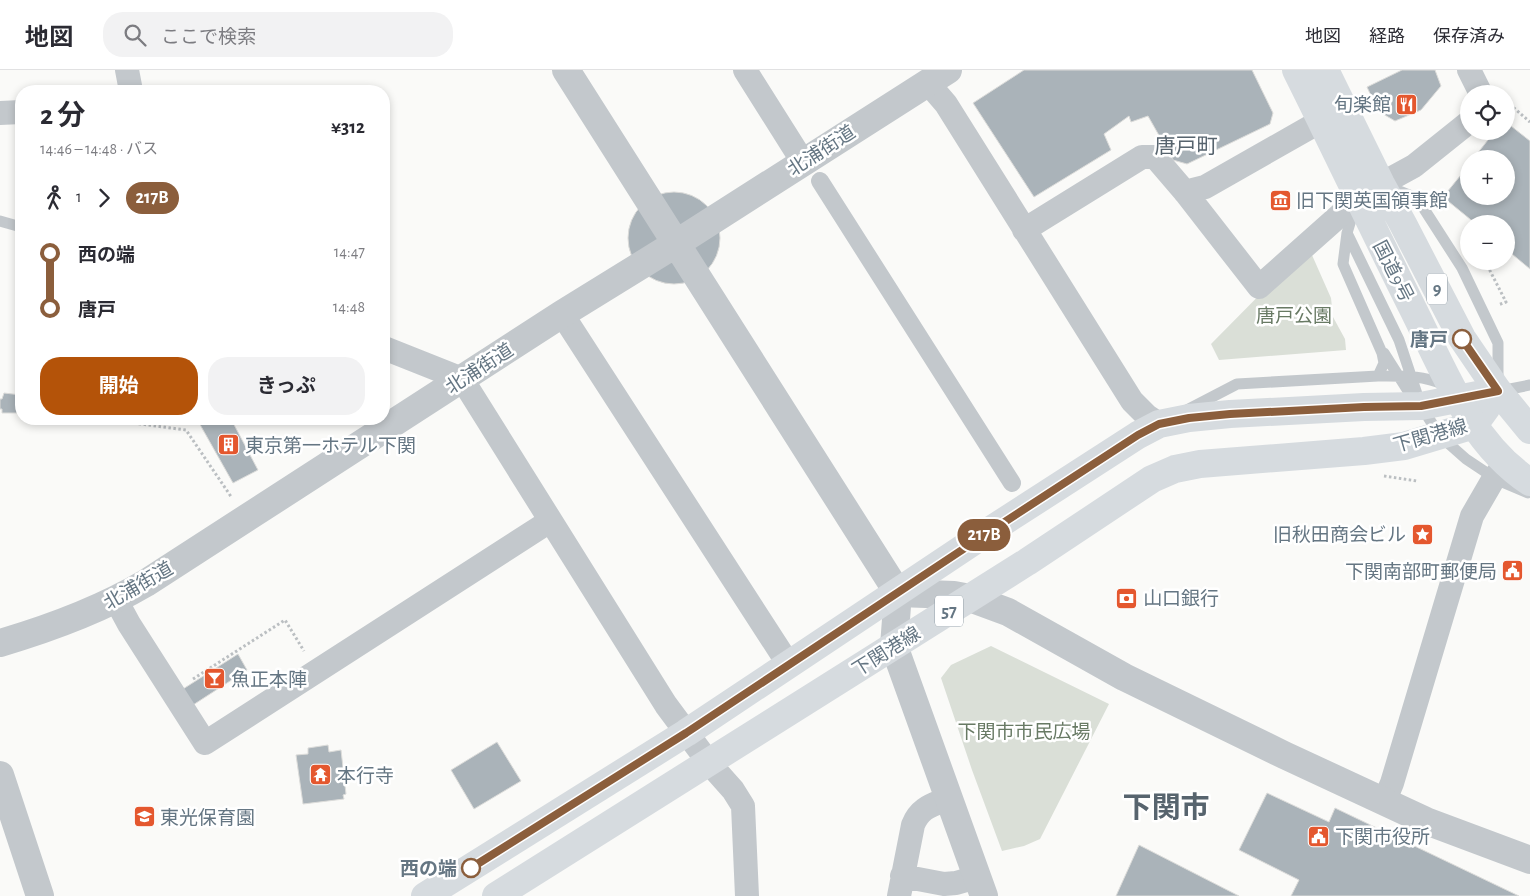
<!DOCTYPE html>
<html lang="ja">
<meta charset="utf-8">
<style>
body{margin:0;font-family:"Alegreya Sans","Noto Sans JP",sans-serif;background:#f2f2f3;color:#2b2b33;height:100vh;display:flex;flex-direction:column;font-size:19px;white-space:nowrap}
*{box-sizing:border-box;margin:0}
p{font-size:16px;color:#7c7c81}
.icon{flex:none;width:28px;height:28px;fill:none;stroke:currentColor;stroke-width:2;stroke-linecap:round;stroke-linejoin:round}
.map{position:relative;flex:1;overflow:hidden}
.side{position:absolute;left:15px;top:15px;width:375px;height:340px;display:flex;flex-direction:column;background:#fff;border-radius:20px;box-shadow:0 2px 8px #0003}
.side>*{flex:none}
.badge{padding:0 10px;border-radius:16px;font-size:18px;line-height:32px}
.fabs{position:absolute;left:1460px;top:15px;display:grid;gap:10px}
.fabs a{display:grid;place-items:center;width:55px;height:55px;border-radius:50%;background:#fff;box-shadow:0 2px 8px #0003;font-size:25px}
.map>.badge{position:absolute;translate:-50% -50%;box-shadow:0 0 0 2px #fff}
.legs{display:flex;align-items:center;gap:8px;height:55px;padding:0 25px;font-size:16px}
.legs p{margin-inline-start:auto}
.head{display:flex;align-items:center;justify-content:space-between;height:85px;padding:0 25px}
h1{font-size:28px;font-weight:700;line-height:38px}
.cta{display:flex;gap:10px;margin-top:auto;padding:10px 25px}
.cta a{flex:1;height:58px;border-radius:20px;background:#b45309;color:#fff;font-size:20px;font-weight:700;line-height:58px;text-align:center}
.cta a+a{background:#f2f2f3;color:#2b2b33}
ul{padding:0 25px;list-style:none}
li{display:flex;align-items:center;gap:18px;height:55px;font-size:19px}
li i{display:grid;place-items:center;width:8px;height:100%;margin:0 6px;background:currentColor}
li i::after{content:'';width:12px;height:12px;margin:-6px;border:4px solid;border-radius:50%;background:#fff}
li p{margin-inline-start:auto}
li:first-child i{background:linear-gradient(#0000 50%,currentColor 0)}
li:last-child i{background:linear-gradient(currentColor 50%,#0000 0)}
header{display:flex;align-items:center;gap:30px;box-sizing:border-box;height:70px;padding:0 25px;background:#fff;border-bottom:1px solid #e1e1e2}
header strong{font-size:24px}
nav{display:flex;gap:28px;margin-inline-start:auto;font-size:18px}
.search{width:350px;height:45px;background:#f2f2f3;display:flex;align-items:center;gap:12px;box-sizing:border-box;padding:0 18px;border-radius:20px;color:#7c7c81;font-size:19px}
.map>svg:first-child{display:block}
</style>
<header>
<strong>地図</strong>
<div class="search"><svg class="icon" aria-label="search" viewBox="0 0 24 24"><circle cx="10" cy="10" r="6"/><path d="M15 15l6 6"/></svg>ここで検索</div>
<nav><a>地図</a><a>経路</a><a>保存済み</a></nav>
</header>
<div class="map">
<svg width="1530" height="826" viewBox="0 0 1530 826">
<rect width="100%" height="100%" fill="#fafaf8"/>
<!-- green -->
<path fill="#dadfd7" d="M 1308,176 L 1331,228 L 1333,247 L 1345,269 L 1346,280 L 1219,290 L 1211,274 Z
M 991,576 L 1109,634 L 1040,769 L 1024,776 L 1002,781 L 972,700 L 941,608 L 951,595 Z"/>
<!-- building -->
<path fill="#aab3b9" stroke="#dcdcda" d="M 1024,0 L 1252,0 L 1273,43 L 1270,54 L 1187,94 L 1173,90 L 1148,46 L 1131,52 L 1129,46 L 1104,64 L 1111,80 L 1034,127 L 973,33 Z
M 1402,0 L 1435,0 L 1441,16 L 1421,40 L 1395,51 L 1378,41 L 1367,17 Z
M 1506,52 L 1530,71 L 1530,199 L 1506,179 L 1506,154 L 1476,154 L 1443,127 L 1469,95 L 1469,126 L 1506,126 L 1506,89 L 1473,89 L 1495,61 L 1506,61 Z
M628 168a46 46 0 1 1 92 0a46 46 0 1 1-92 0Z
M 4,323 L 21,325 L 21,343 L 2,343 L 2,339 L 0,339 L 0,329 L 2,329 Z
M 169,349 L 231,349 L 258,400 L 233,413 L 198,351 Z
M 238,584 L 247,600 L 193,635 L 183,619 Z
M 497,672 L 521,711 L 474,739 L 451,700 Z
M 328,675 L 329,682 L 341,680 L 346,724 L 343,725 L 344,729 L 303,734 L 296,685 L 308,684 L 308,678 Z
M 1267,723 L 1329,752 L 1335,738 L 1519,826 L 1291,826 L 1299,810 L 1239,780 Z
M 1139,775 L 1239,826 L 1116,826 Z"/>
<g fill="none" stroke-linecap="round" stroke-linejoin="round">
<!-- path -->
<path stroke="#bbbfc2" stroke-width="3" stroke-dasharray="2.5 2.5" stroke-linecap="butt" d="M 1506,31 L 1530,52
M 1485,191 L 1506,232 L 1498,235
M 104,349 L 186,360 L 232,428
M 1384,406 L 1417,411
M 193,609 L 285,550 L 304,581"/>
<!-- service -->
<path stroke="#c3c8cc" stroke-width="11" d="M 1387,116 L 1417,128 L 1462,198 L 1498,273 L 1498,311
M 1355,137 L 1347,163 L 1399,270 L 1421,336
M 0,151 L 21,157
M 1384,283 L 1410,324 L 1421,336 L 1440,366 L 1466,389 L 1487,403 L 1502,412 L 1528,423
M 1378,306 C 1402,306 1422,305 1445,315
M 1500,321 L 1530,315
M 1187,340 L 1237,314 L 1378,306 L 1384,293 L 1382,283 L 1343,194 L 1347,163"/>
<!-- pedestrian -->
<path stroke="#c3c8cc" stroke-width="18" d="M 820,111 L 1012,413"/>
<!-- minor -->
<path stroke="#c3c8cc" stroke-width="24" d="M 127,0 L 131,21
M 745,0 L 803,92
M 1469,0 L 1481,24
M 927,12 L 946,34 L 1132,331 L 1147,346 L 1159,354
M 0,43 L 21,42
M 1185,122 L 1205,117 L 1321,51
M 1024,160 L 1142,87 L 1155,87 L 1185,122 L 1259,217 L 1358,129 L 1381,114 L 1414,96 L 1469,52
M 562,244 L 789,595
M 384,278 L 462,309 L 666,635 L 709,693 L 733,720 L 743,736 L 747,826
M 116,530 L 129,554 L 205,673 L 550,451
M 1384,732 L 1392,713 L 1472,446 L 1494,408 L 1505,394
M 902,806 L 944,814 L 956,813 L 977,807
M 899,826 L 913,755 C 920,737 933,735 949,728"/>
<!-- tertiary -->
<path stroke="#c3c8cc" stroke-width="28" d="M 566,0 L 898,523 L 894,576 L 984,826
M 898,523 L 954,525 L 970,528 L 1008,542 L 1124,607 L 1284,685 L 1426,751 L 1530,790
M 0,573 C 51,558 100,540 146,513 L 562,244 L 677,173 L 948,0
M 0,705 L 40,826"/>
<!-- primary -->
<path stroke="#d6dbdf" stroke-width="28" d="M 425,826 L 686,663 L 983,465 L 1138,365 L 1159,354 L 1189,348 L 1230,344 L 1364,337 L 1421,336 L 1498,321
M 496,826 L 1027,492 L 1152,409 L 1175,399 L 1200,394 L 1364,381 L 1404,376 L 1474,355 L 1487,337"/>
<!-- trunk -->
<path stroke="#d6dbdf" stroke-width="28" d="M 1296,0 C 1335,78 1372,157 1411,235 C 1443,298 1469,372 1530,412
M 1325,0 L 1381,114 L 1403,154 L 1462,268 L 1498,321 L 1530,360"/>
</g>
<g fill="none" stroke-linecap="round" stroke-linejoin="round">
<defs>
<path id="line-1" d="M 471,798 L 686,663 L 983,466 L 1138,365 L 1159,354 L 1189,348 L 1230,344 L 1364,337 L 1421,336 L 1498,321 L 1462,269"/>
</defs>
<!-- line-1 casing -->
<use href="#line-1" stroke="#fff" stroke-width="11"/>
<!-- line-1 -->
<use href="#line-1" stroke="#8b5e3c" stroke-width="8"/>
</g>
<!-- icons -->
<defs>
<symbol id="restaurant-square" viewBox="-11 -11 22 22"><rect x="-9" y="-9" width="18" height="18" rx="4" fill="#e4572e" stroke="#fff"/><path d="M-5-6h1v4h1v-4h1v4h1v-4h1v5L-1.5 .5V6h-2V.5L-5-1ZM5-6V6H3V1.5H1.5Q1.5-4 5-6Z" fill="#fff"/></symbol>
<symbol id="museum-square" viewBox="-11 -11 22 22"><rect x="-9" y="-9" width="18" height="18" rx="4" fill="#e4572e" stroke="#fff"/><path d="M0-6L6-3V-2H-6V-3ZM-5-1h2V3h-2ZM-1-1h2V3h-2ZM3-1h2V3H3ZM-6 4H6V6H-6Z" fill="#fff"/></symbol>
<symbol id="building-square" viewBox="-11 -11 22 22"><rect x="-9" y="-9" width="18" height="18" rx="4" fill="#e4572e" stroke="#fff"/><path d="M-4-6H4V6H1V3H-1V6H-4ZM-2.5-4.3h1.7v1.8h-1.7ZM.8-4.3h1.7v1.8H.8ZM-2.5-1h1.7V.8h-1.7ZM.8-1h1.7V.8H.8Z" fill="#fff"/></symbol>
<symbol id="sight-square" viewBox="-11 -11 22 22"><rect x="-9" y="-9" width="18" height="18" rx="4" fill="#e4572e" stroke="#fff"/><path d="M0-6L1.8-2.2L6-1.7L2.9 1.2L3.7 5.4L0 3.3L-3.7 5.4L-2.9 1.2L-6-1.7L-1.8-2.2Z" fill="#fff"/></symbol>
<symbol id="civic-square" viewBox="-11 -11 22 22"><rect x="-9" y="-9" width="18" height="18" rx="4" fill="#e4572e" stroke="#fff"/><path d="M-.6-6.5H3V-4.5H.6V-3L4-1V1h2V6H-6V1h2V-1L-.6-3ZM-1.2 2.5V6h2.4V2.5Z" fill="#fff"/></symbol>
<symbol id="bank-square" viewBox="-11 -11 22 22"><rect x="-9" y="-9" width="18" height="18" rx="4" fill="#e4572e" stroke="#fff"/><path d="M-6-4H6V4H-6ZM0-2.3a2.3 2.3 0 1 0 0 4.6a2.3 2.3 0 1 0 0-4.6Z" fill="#fff"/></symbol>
<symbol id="bar-square" viewBox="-11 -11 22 22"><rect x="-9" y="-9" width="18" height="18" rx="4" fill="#e4572e" stroke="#fff"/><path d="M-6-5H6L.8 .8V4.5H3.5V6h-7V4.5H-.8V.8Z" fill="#fff"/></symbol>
<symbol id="temple-square" viewBox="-11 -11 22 22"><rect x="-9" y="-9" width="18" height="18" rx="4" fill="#e4572e" stroke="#fff"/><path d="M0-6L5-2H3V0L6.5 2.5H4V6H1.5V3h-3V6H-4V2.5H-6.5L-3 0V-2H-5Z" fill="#fff"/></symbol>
<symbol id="school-square" viewBox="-11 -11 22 22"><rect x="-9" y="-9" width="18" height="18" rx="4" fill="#e4572e" stroke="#fff"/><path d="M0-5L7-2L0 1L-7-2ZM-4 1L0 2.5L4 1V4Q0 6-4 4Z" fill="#fff"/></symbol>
</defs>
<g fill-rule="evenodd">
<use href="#restaurant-square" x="1394" y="22" width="25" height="25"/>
<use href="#museum-square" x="1268" y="118" width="25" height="25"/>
<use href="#building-square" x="216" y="362" width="25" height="25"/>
<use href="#sight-square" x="1410" y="452" width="25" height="25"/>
<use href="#civic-square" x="1500" y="488" width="25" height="25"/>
<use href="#bank-square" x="1114" y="516" width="25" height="25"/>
<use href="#bar-square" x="202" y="596" width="25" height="25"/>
<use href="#temple-square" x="308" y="692" width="25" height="25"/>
<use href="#school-square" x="132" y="734" width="25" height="25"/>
<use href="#civic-square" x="1306" y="754" width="25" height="25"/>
</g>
<!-- markers -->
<g fill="#fff" stroke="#8b5e3c" stroke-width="2.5">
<circle cx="1462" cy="269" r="9"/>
<circle cx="471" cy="798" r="9"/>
</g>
<g text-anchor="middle" stroke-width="5" stroke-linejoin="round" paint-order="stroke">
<!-- shield labels -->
<g fill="#fff" stroke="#939fa8" stroke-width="1">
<rect x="1427" y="203.5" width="20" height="31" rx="4"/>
<rect x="935" y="525.5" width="28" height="31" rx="4"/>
</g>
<g font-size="18" font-weight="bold" fill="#657683">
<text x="1437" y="225">9</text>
<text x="949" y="547">57</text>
</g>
<!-- poi labels -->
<g font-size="19" fill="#657683" stroke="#fff" text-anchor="start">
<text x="1391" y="41" text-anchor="end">旬楽館</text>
<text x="1296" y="137">旧下関英国領事館</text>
<text x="245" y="382">東京第一ホテル下関</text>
<text x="1406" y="471" text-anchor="end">旧秋田商会ビル</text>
<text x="1497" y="508" text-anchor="end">下関南部町郵便局</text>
<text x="1143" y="535">山口銀行</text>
<text x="231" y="616">魚正本陣</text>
<text x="337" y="712">本行寺</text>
<text x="160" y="754">東光保育園</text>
<text x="1335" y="773">下関市役所</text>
</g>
<!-- street labels -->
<g font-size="19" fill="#657683" stroke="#fff">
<text transform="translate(821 80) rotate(-33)" y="7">北浦街道</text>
<text transform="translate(1394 201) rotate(63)" y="7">国道9号</text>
<text transform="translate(479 298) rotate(-33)" y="7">北浦街道</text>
<text transform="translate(1430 365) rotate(-16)" y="7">下関港線</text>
<text transform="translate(138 515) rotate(-30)" y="7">北浦街道</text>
<text transform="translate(886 581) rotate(-32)" y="7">下関港線</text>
</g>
<!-- park labels -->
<g font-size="19" fill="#687a64" stroke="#fff">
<text x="1294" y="252">唐戸公園</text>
<text x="1024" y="668">下関市市民広場</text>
</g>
<!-- stop labels -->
<g font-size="19" font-weight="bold" fill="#657683" stroke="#fff" text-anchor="end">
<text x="1448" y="276">唐戸</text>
<text x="457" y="805">西の端</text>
</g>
<!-- quarter labels -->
<g font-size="21" fill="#57646e" stroke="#fff">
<text x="1186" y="83">唐戸町</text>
</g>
<!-- town labels -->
<g font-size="29" font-weight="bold" fill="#57646e" stroke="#fff">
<text x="1166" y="747">下関市</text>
</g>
</g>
</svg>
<div class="fabs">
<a><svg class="icon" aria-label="locate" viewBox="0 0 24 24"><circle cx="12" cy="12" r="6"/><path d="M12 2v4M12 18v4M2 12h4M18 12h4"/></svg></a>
<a>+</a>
<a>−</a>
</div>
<b class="badge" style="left:984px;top:465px;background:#8b5e3c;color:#fff">217B</b>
<section class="side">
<div class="head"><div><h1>2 分</h1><p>14:46 – 14:48 · バス</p></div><b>¥312</b></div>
<div class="legs"><svg class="icon" aria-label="walk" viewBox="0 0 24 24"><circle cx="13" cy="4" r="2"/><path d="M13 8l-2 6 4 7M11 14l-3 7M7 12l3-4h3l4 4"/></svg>1<svg class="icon" aria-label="forward" viewBox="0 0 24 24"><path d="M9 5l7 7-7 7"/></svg><b class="badge" style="background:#8b5e3c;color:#fff">217B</b></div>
<ul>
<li><i style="color:#8b5e3c"></i><b>西の端</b><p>14:47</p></li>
<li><i style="color:#8b5e3c"></i><b>唐戸</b><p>14:48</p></li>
</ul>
<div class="cta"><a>開始</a><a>きっぷ</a></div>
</section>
</div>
